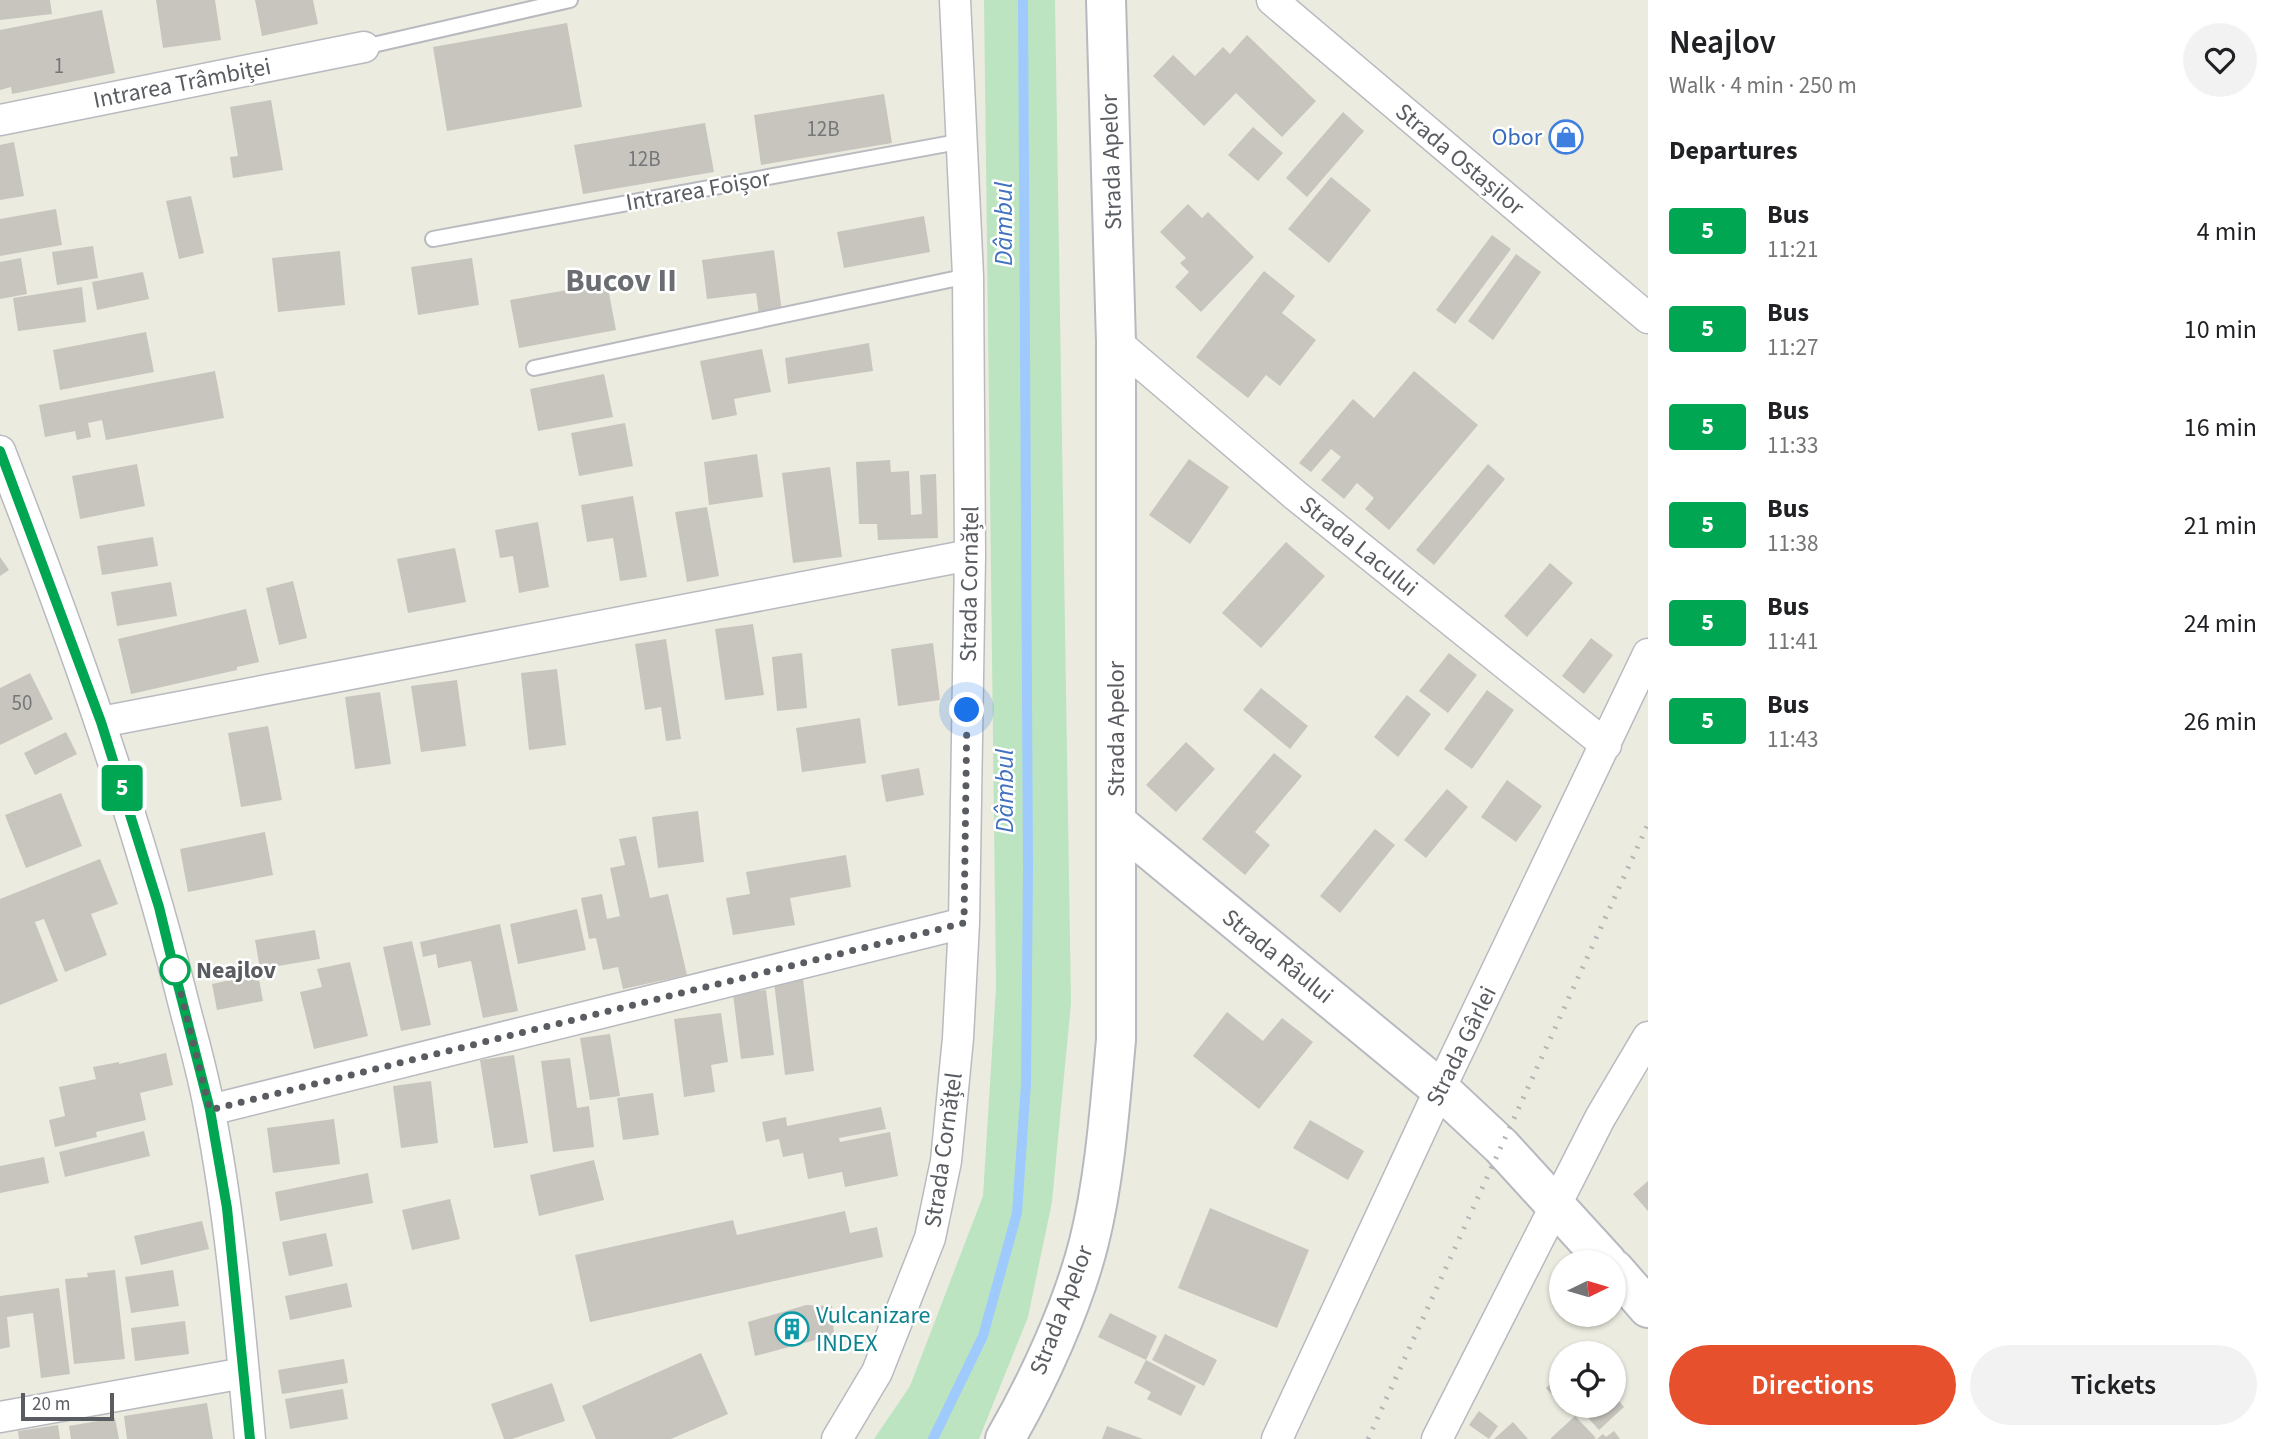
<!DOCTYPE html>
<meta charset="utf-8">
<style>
body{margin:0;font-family:"Source Sans 3",sans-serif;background:#f2f2f2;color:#202124;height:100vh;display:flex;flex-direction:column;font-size:26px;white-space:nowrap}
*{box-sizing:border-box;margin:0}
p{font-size:23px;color:#757577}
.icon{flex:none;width:38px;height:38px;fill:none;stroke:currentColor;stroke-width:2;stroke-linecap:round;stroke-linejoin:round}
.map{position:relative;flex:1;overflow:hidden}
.details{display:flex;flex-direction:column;background:#fff;width:630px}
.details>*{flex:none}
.badge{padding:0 14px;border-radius:5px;font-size:24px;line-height:46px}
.needle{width:46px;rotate:85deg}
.tools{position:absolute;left:1549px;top:1250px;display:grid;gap:14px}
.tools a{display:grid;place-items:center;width:77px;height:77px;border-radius:50%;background:#fff;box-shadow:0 2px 5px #0004;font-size:35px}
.scale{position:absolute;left:21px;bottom:18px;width:93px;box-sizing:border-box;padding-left:7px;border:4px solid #595c61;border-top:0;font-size:19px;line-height:24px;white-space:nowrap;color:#595c61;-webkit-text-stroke:5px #fff;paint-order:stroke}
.you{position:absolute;width:35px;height:35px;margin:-18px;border:5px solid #fff;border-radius:50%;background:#1a73e8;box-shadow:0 0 0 10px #1a73e833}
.map>.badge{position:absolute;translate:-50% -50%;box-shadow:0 0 0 4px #fff}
h2{padding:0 21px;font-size:26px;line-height:63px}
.round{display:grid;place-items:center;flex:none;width:74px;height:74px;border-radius:37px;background:#f2f2f2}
.summary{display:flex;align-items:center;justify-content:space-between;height:119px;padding:0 21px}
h1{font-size:33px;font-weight:600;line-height:52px}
.button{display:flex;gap:14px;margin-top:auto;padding:14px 21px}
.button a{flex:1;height:80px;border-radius:42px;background:#e6502d;color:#fff;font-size:28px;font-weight:600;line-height:80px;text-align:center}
.button a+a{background:#f2f2f2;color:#202124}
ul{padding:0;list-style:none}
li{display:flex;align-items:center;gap:21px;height:98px;padding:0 21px}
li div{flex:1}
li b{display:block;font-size:26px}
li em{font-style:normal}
li .badge{min-width:77px;font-weight:700;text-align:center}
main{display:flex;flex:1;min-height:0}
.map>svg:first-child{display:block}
</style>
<main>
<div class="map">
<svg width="1648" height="1439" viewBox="0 0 1648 1439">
<rect width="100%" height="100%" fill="#ecebe0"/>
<!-- green -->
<path fill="#bde4c1" d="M 984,0 L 1055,0 L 1071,1003 L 1052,1202 L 1028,1317 L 979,1439 L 874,1439 L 910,1386 L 983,1196 L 996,987 Z"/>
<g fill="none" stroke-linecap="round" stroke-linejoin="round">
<!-- stream -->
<path stroke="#9fcafd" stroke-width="10" d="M 933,1439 L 983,1336 L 1017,1213 L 1026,1084 L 1028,868 L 1023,0"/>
</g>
<!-- building -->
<path fill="#c7c5be" d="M 0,0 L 50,0 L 52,14 L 0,20 Z
M 156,0 L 215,0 L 221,40 L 163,48 Z
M 255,0 L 313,0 L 318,24 L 262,36 Z
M 102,10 L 115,73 L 12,94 L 11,87 L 0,90 L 0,30 Z
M 567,23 L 582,107 L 447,131 L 433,47 Z
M 1247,35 L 1316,101 L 1282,137 L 1236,93 L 1204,126 L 1153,76 L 1173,55 L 1195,76 L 1223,47 L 1230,54 Z
M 884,94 L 892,143 L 761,165 L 754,115 Z
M 271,100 L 283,170 L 233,178 L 230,157 L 238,156 L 230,107 Z
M 1343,112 L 1364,131 L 1307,197 L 1286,178 Z
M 705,123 L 714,172 L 583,194 L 574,145 Z
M 1253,127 L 1283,153 L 1258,181 L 1228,155 Z
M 14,142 L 24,196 L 0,200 L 0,145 Z
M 1331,177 L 1371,210 L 1329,263 L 1288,229 Z
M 191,196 L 204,253 L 179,259 L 166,201 Z
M 1188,204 L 1202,218 L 1208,212 L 1254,257 L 1201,312 L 1175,287 L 1189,272 L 1180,263 L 1186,258 L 1160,232 Z
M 56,209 L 62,245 L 0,256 L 0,219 Z
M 924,216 L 930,252 L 844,268 L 837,232 Z
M 1492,235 L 1511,249 L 1455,324 L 1436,310 Z
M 93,246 L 98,278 L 57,285 L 52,252 Z
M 774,250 L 782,312 L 759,315 L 756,293 L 707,299 L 702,260 Z
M 340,251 L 345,305 L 278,312 L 272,258 Z
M 1516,254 L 1541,272 L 1493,340 L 1468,321 Z
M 21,258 L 27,294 L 0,299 L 0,262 Z
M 472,258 L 479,305 L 418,315 L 411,267 Z
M 1264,271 L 1295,296 L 1282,313 L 1316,340 L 1280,386 L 1266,375 L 1248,398 L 1196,357 Z
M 143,272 L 149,299 L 97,310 L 92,282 Z
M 607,283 L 616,330 L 519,348 L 510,300 Z
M 82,287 L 86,322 L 18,331 L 13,298 Z
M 146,332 L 154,372 L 60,390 L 53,350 Z
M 869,343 L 873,371 L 788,384 L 785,358 Z
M 762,349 L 771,392 L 734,399 L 737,415 L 712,420 L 700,361 Z
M 215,371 L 224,418 L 106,440 L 102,420 L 88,423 L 91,437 L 77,440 L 75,431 L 45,437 L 39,405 Z
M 1414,371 L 1478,425 L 1389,530 L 1365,509 L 1374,498 L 1357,483 L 1344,499 L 1321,480 L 1341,457 L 1331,449 L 1311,472 L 1299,463 L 1353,399 L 1374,418 Z
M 604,374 L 613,417 L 538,431 L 530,389 Z
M 625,423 L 633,466 L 579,476 L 571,433 Z
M 757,454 L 763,497 L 709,505 L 704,462 Z
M 1189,459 L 1229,487 L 1190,544 L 1149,515 Z
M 890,460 L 891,472 L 909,471 L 911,515 L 922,514 L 920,475 L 936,474 L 938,538 L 878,540 L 877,524 L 859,524 L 856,462 Z
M 137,464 L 145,506 L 80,519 L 72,476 Z
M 1488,464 L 1505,479 L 1434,565 L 1416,550 Z
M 830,467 L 842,557 L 793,563 L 782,473 Z
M 633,496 L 647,577 L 620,581 L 613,538 L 587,542 L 581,505 Z
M 707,507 L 719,576 L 687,582 L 675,512 Z
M 538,522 L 549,587 L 519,593 L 513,556 L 500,558 L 495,530 Z
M 153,537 L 158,566 L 102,575 L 97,546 Z
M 1286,542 L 1325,576 L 1261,648 L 1222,613 Z
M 455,548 L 466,602 L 408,613 L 397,559 Z
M 0,557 L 9,570 L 0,576 Z
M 1550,563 L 1573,583 L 1527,637 L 1504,616 Z
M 293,581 L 307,638 L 279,645 L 266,588 Z
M 171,582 L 177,616 L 117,626 L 111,592 Z
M 246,609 L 259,662 L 237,667 L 237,670 L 131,694 L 118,639 Z
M 753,624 L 764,695 L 725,700 L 715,629 Z
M 1591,638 L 1613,655 L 1584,694 L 1562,676 Z
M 666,639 L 681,739 L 666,741 L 661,707 L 645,710 L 635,644 Z
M 933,643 L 940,700 L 898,706 L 891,649 Z
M 802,653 L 807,708 L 777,711 L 772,657 Z
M 1449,653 L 1477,675 L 1448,713 L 1419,691 Z
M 557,669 L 566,745 L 529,750 L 521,673 Z
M 30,673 L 53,719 L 0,745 L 0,688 Z
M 457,680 L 466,746 L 421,752 L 411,686 Z
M 1261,688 L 1308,726 L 1290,749 L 1243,710 Z
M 1487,690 L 1514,710 L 1472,769 L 1444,749 Z
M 380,692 L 391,764 L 355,769 L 345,697 Z
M 1407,695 L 1431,714 L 1398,757 L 1374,737 Z
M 860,718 L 866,763 L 802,772 L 796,728 Z
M 268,726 L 282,800 L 241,807 L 228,733 Z
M 66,732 L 77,754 L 35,775 L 24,753 Z
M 1186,742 L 1215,769 L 1176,812 L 1146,785 Z
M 1274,753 L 1302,776 L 1255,832 L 1270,845 L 1245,875 L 1202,839 Z
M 919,768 L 924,795 L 886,802 L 881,775 Z
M 1507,780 L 1542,806 L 1516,842 L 1481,817 Z
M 1447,789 L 1468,807 L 1426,858 L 1404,840 Z
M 61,793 L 82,846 L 26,868 L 5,815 Z
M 698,811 L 704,862 L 658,868 L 652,817 Z
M 1375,829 L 1395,845 L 1340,913 L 1320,896 Z
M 265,832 L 273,875 L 188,892 L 180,849 Z
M 636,836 L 650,898 L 668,894 L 687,975 L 623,989 L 618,967 L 603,970 L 596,938 L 589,939 L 581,898 L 602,894 L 607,919 L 620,916 L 610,868 L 625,865 L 619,839 Z
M 846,855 L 851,887 L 790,898 L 795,925 L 733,935 L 726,898 L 750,894 L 746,872 Z
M 100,859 L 118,904 L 91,914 L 107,955 L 65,972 L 44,919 L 35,922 L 58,981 L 0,1005 L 0,899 Z
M 577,909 L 586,950 L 518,964 L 510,924 Z
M 500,924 L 518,1011 L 483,1018 L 471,961 L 438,968 L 436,954 L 423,957 L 420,942 Z
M 315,930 L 320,959 L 260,969 L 255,940 Z
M 412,941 L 431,1025 L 401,1031 L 383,947 Z
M 350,962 L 368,1036 L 314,1049 L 300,992 L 322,987 L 317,969 Z
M 258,974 L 263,1001 L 217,1010 L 212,984 Z
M 803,979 L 814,1071 L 785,1075 L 774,982 Z
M 766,990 L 774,1055 L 741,1059 L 733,994 Z
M 1227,1012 L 1263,1041 L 1282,1018 L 1313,1042 L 1259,1109 L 1193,1056 Z
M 721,1013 L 728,1062 L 711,1065 L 715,1092 L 684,1097 L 674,1019 Z
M 610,1034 L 620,1096 L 590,1100 L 580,1038 Z
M 166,1053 L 173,1085 L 140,1093 L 146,1120 L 96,1132 L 97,1137 L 55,1147 L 49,1120 L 65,1116 L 59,1087 L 96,1079 L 93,1067 L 119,1062 L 119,1064 Z
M 514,1055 L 528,1143 L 494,1148 L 480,1060 Z
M 570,1058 L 577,1108 L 589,1106 L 594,1147 L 553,1152 L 541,1061 Z
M 431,1081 L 438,1143 L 401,1148 L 393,1086 Z
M 653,1093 L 659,1135 L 623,1140 L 617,1098 Z
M 881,1107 L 886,1129 L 839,1138 L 840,1142 L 890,1132 L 898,1176 L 845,1187 L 842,1172 L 808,1179 L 803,1153 L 783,1157 L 779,1139 L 766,1142 L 762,1122 L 786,1117 L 787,1126 Z
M 334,1119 L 340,1164 L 273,1173 L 267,1128 Z
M 1310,1120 L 1364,1151 L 1348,1180 L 1293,1148 Z
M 144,1131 L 150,1156 L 65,1177 L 59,1152 Z
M 44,1157 L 49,1183 L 0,1193 L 0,1166 Z
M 594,1160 L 604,1200 L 539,1216 L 530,1175 Z
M 368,1173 L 373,1203 L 280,1221 L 275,1192 Z
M 1648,1181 L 1648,1211 L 1633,1194 Z
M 450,1199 L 460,1239 L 412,1250 L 402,1210 Z
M 1210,1208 L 1309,1250 L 1277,1328 L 1178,1288 Z
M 845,1211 L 850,1233 L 877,1227 L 883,1257 L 590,1322 L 575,1255 L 733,1220 L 737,1235 Z
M 202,1221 L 209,1249 L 141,1265 L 134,1236 Z
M 326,1233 L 333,1266 L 289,1276 L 282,1242 Z
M 115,1270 L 125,1359 L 74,1364 L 65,1279 L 88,1277 L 87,1273 Z
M 173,1270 L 179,1306 L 131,1313 L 125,1277 Z
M 347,1283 L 352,1307 L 290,1320 L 285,1296 Z
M 59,1288 L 70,1374 L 41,1378 L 33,1313 L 7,1317 L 10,1347 L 0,1349 L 0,1296 Z
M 806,1305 L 832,1306 L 834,1335 L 755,1356 L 748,1322 Z
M 1110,1313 L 1157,1336 L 1146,1360 L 1098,1337 Z
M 185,1321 L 189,1354 L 135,1361 L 131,1328 Z
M 1165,1334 L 1217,1360 L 1204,1386 L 1152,1360 Z
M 701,1353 L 728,1414 L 671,1439 L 596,1439 L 582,1406 Z
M 344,1359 L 348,1383 L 282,1394 L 278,1370 Z
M 1146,1360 L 1196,1386 L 1181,1416 L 1147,1399 L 1151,1392 L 1134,1383 Z
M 1561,1374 L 1561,1405 L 1546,1388 Z
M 552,1383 L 565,1421 L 512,1439 L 504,1439 L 491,1404 Z
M 343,1389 L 348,1419 L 290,1429 L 285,1399 Z
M 1614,1395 L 1624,1407 L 1599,1430 L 1582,1411 L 1589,1405 L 1614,1405 Z
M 207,1403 L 213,1439 L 127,1439 L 124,1416 Z
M 1479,1411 L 1498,1426 L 1489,1439 L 1469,1425 Z
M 1575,1416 L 1596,1438 L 1594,1439 L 1550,1439 Z
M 115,1418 L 119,1439 L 71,1439 L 69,1426 Z
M 1513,1422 L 1528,1439 L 1494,1439 Z
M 58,1425 L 60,1439 L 19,1439 L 18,1431 Z
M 1107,1426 L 1143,1439 L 1102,1439 Z
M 1614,1431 L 1620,1439 L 1597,1439 L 1603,1434 L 1606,1437 Z"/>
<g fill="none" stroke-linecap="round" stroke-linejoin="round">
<defs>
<path id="lane" d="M 364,47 L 570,0
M 433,239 L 963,141
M 534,368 L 968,276"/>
<path id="street" d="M 1272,0 L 1648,318
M 0,120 L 364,47
M 1116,342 L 1295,495 L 1606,745
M 0,451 C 69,628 133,806 180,989 C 190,1030 203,1071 210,1113 C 231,1221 240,1330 250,1439
M 101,722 L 970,555
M 210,1110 L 964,923
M 0,1417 L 244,1373
M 837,1439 L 877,1372 L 930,1238 L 946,1161 L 958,1038 L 964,923 L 970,555 L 968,276 L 955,0
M 1277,1439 L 1440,1089 L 1648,654
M 1437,1439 L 1600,1118 L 1648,1037"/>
<path id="secondary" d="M 1116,822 L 1440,1089 L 1501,1146 L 1607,1262
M 1614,1269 L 1648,1308
M 1005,1439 C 1038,1382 1073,1306 1089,1242 C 1105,1178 1110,1105 1116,1040 L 1116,342 L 1106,0"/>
</defs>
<!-- lane casing -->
<use href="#lane" stroke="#b8babf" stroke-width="18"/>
<!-- street casing -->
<use href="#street" stroke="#b8babf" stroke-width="33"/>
<!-- secondary casing -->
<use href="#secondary" stroke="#b6b9bf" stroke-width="42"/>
<!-- lane -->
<use href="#lane" stroke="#fff" stroke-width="14"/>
<!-- street -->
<use href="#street" stroke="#fff" stroke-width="30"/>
<!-- secondary -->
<use href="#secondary" stroke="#fff" stroke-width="38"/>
<!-- rail -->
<path stroke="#b4b5b5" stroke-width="5" stroke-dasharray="2 9" stroke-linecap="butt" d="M 1368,1439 L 1648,824"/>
</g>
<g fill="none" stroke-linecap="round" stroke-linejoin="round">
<defs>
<path id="line" d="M 0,451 L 101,722 L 159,907 L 174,969 L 210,1110 L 227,1208 L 250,1439"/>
</defs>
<!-- line casing -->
<use href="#line" stroke="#fff" stroke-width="16"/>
<!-- line -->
<use href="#line" stroke="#00a651" stroke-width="10"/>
<!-- walk -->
<path stroke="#595c61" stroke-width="7" stroke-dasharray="0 12.6" d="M 175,970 L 210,1110 L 964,923 L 967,710"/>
</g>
<!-- icons -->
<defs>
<symbol id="shop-ring" viewBox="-11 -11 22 22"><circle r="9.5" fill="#fff" stroke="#3f7fe0" stroke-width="1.5"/><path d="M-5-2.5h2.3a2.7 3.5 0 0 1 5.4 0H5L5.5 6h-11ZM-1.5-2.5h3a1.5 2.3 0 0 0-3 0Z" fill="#3f7fe0"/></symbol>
<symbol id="building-ring" viewBox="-11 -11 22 22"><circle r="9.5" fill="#fff" stroke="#0f9aa8" stroke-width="1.5"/><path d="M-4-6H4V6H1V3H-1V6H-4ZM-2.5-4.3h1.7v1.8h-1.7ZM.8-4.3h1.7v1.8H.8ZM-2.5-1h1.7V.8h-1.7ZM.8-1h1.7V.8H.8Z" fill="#0f9aa8"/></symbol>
</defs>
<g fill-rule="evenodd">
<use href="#shop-ring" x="1547" y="118" width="38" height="38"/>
<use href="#building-ring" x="773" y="1310" width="38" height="38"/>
</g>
<!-- markers -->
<circle fill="#fff" stroke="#00a651" stroke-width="3.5" cx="175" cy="970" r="14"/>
<g text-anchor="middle" stroke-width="5" stroke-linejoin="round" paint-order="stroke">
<!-- number labels -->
<g font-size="21" fill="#747678">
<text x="59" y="73">1</text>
<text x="823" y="136">12B</text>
<text x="644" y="166">12B</text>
<text x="22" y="710">50</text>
</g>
<!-- street labels -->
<g font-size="24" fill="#595c61" stroke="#fff">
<text transform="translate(182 83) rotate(-11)" y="8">Intrarea Trâmbiței</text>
<text transform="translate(1460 159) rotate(40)" y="8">Strada Ostașilor</text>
<text transform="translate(1111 162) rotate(-92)" y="8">Strada Apelor</text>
<text transform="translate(698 190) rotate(-10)" y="8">Intrarea Foișor</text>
<text transform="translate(1359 546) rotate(39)" y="8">Strada Lacului</text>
<text transform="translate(969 584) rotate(-89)" y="8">Strada Cornățel</text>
<text transform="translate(1116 729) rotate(-90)" y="8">Strada Apelor</text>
<text transform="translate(1278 956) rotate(39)" y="8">Strada Râului</text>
<text transform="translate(1461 1046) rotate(-64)" y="8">Strada Gârlei</text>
<text transform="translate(943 1150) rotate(-82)" y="8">Strada Cornățel</text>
<text transform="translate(1061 1310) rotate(-69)" y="8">Strada Apelor</text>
</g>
<!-- shop labels -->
<g font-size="24" fill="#366cbe" stroke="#fff" text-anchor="end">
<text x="1542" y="145">Obor</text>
</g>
<!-- stop labels -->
<g font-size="24" font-weight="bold" fill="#595c61" stroke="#fff" text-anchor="start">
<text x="196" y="978">Neajlov</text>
</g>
<!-- culture labels -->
<g font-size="24" fill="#0d838f" stroke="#fff" text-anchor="start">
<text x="816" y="1323">Vulcanizare<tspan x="816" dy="28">INDEX</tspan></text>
</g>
<!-- water labels -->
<g font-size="26" font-style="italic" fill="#4372c0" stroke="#fff">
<text transform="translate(1003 224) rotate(-90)" y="9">Dâmbul</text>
<text transform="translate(1004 791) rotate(-90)" y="9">Dâmbul</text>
</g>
<!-- district labels -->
<g font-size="32" font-weight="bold" fill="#6a6e73" stroke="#fff">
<text x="621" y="291">Bucov II</text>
</g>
</g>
</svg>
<div class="tools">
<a><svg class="needle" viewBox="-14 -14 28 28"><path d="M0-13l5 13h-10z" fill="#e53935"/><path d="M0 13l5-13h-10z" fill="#757577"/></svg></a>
<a><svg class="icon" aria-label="locate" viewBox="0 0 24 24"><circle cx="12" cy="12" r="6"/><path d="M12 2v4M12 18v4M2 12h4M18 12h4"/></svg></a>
</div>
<div class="scale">20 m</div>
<div class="you" style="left:967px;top:710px"></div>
<b class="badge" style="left:122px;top:788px;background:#00a651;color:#fff">5</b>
</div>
<section class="details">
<div class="summary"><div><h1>Neajlov</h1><p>Walk · 4 min · 250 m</p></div><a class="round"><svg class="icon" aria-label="heart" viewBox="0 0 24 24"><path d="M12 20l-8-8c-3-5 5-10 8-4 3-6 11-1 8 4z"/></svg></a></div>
<h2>Departures</h2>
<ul>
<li><span class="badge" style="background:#00a651;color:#fff">5</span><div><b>Bus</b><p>11:21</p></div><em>4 min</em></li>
<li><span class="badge" style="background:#00a651;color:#fff">5</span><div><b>Bus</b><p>11:27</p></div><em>10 min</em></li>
<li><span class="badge" style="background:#00a651;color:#fff">5</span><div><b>Bus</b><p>11:33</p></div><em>16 min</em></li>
<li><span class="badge" style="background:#00a651;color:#fff">5</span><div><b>Bus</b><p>11:38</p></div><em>21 min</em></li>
<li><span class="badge" style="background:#00a651;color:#fff">5</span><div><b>Bus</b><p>11:41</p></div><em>24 min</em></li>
<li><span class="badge" style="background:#00a651;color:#fff">5</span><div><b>Bus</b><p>11:43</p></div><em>26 min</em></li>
</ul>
<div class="button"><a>Directions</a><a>Tickets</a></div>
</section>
</main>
